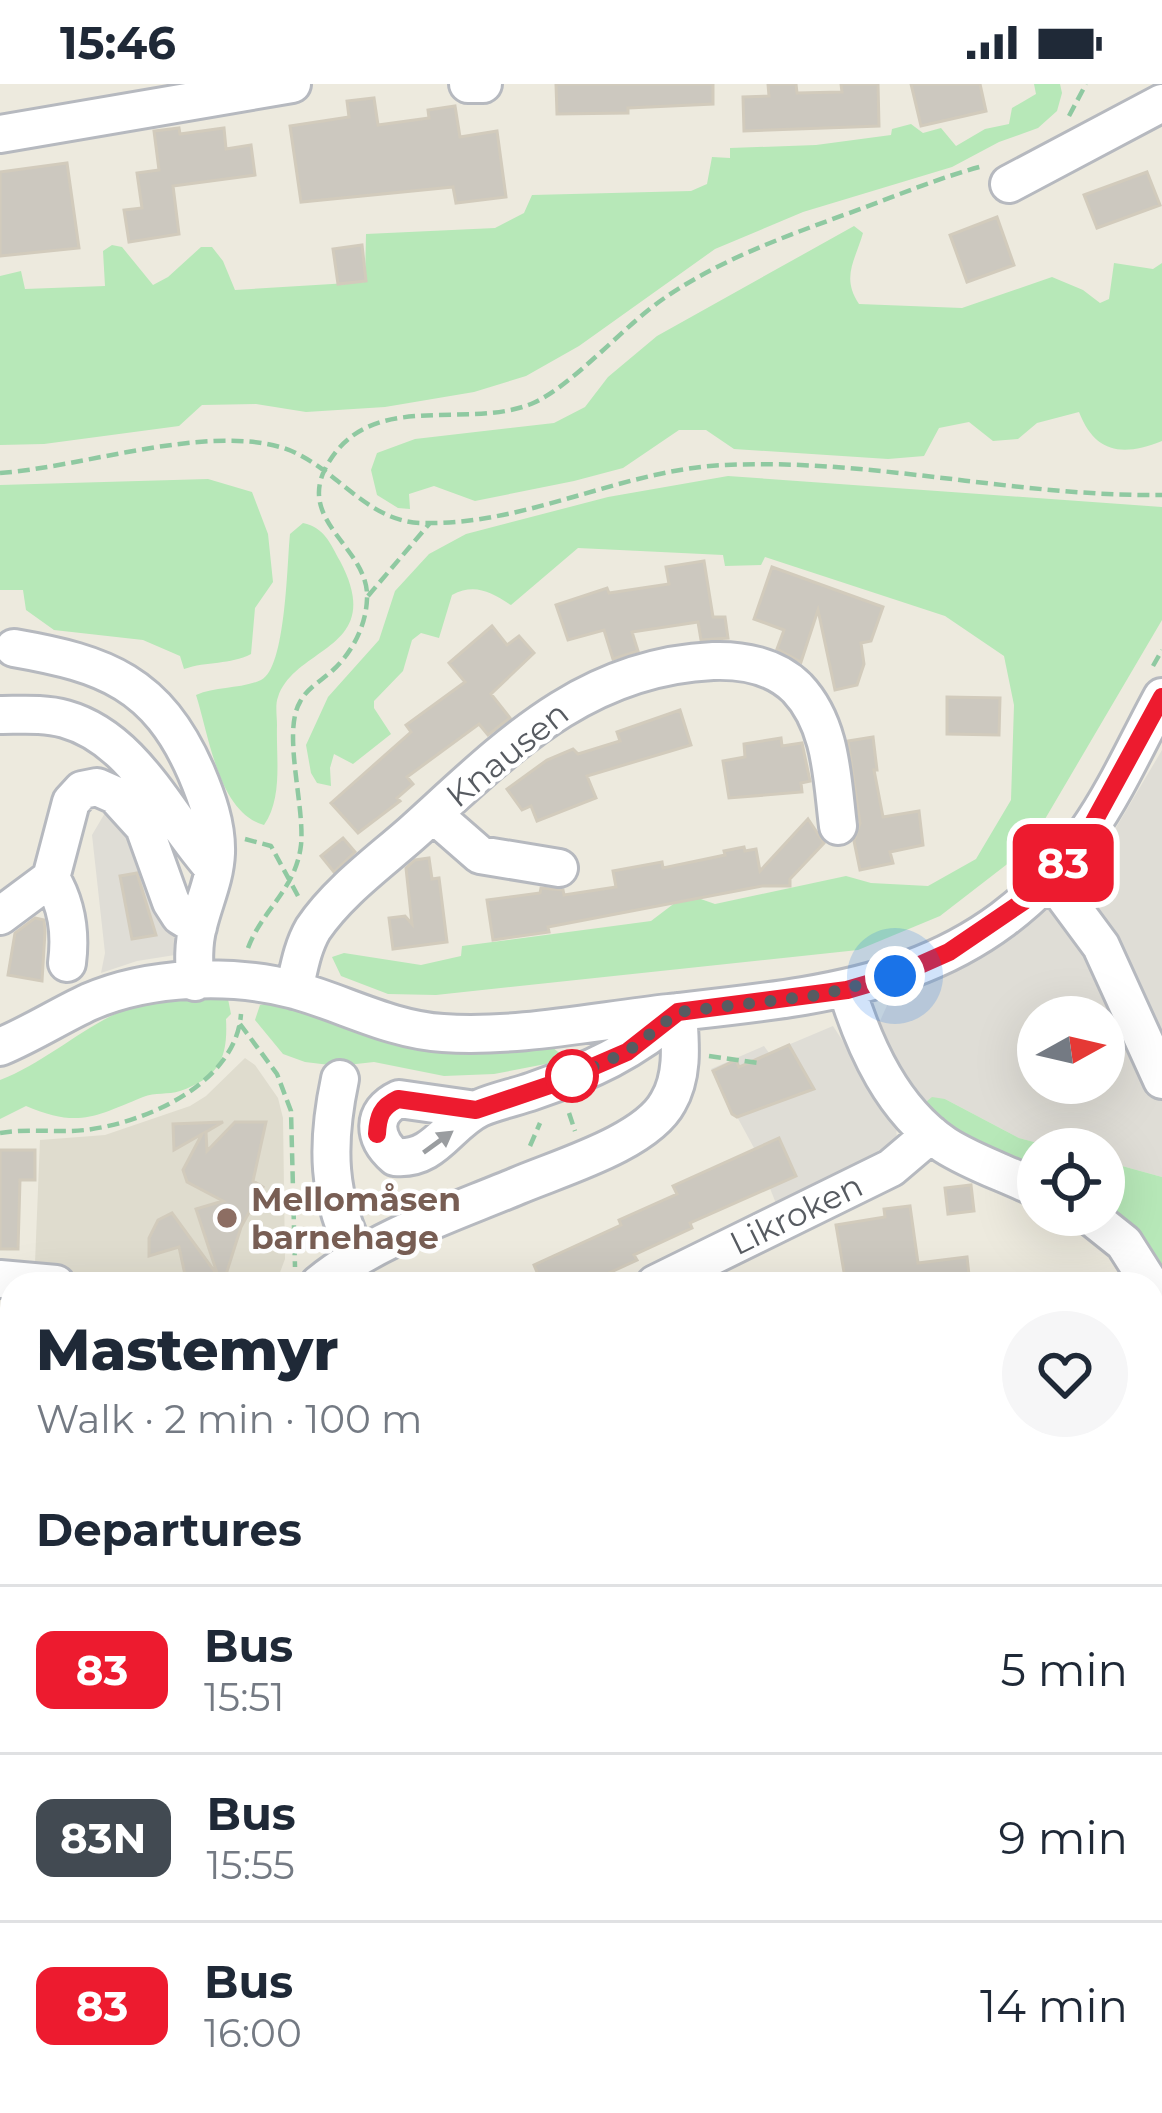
<!DOCTYPE html>
<meta charset="utf-8">
<style>
body{margin:0;font-family:Montserrat,sans-serif;background:#f6f6f7;color:#1f2937;height:100vh;display:flex;flex-direction:column;font-size:45px;white-space:nowrap}
*{box-sizing:border-box;margin:0}
p{font-size:39px;color:#747a83}
.icon{flex:none;width:66px;height:66px;fill:none;stroke:currentColor;stroke-width:2;stroke-linecap:round;stroke-linejoin:round}
.map{position:relative;flex:1;overflow:hidden}
.details{position:absolute;left:0px;top:1188px;width:1164px;height:843px;display:flex;flex-direction:column;background:#fff;border-radius:36px 36px 0 0;box-shadow:0 12px 48px #0002}
.details>*{flex:none}
.badge{padding:0 24px;border-radius:18px;font-size:42px;line-height:78px}
.needle{width:78px;rotate:82deg}
.tools{position:absolute;left:1017px;top:912px;display:grid;gap:24px}
.tools a{display:grid;place-items:center;width:108px;height:108px;border-radius:50%;background:#fff;box-shadow:0 12px 48px #0002;font-size:60px}
.you{position:absolute;width:60px;height:60px;margin:-30px;border:9px solid #fff;border-radius:50%;background:#1a73e8;box-shadow:0 0 0 18px #1a73e833}
.map>.badge{position:absolute;translate:-50% -50%;box-shadow:0 0 0 6px #fff}
h2{padding:0 36px;font-size:45px;line-height:108px}
.round{display:grid;place-items:center;flex:none;width:126px;height:126px;border-radius:63px;background:#f6f6f7}
.head{display:flex;align-items:center;justify-content:space-between;height:204px;padding:0 36px}
h1{font-size:57px;font-weight:800;line-height:90px}
ul{padding:0;list-style:none}
li{display:flex;align-items:center;gap:36px;height:168px;padding:0 36px;border-top:3px solid #e0e1e3}
li div{flex:1}
li b{display:block;font-size:45px}
li em{font-style:normal}
li .badge{min-width:132px;font-weight:700;text-align:center}
.status{display:flex;justify-content:space-between;align-items:center;height:84px;padding:0 60px;background:#fff;direction:ltr}
.status svg{height:33px;fill:currentColor}
.map>svg:first-child{display:block}
</style>
<div class="status"><b>15:46</b><svg viewBox="0 0 49 12"><path d="M0 12V9h3v3zM5 12V6h3v6zM10 12V3h3v9zM15 12V0h3v12zM26 1h20v11H26zM47 4h2v5h-2z"/></svg></div>
<div class="map">
<svg width="1162" height="2029" viewBox="0 0 1162 2029">
<rect width="100%" height="100%" fill="#edeade"/>
<!-- industrial -->
<path fill="#dfddd6" fill-rule="evenodd" d="M 1162,666 L 1162,1093 L 1104,1077 L 1104,1065 L 1060,1065 L 1019,1054 L 945,1015 L 921,1022 L 880,955 L 880,937 L 889,917 L 958,884 L 1045,825 L 1095,779 ZM 1038,933 L 1104,933 L 1104,999 L 1038,999 Z
M 122,700 L 182,815 L 175,871 L 137,877 L 101,889 L 105,869 L 92,751 Z
M 833,942 L 896,1039 L 897,1060 L 882,1074 L 777,1122 L 754,1064 L 735,1029 L 731,1030 L 711,985 L 764,962 L 769,969 Z
M 1162,1641 L 1162,1841 L 1152,1851 L 1152,1652 Z"/>
<!-- education -->
<path fill="#dfdcce" d="M 245,974 L 255,981 L 278,1014 L 283,1034 L 285,1175 L 279,1191 L 269,1200 L 107,1200 L 35,1179 L 40,1056 L 105,1051 L 190,1022 L 206,1012 Z"/>
<!-- green -->
<path fill="#b7e8b8" d="M 1034,0 L 1060,0 L 1062,9 L 1057,27 L 1038,44 L 999,58 L 952,83 L 803,128 L 715,165 L 579,262 L 526,292 L 474,308 L 385,323 L 306,328 L 256,320 L 202,321 L 179,342 L 44,360 L 0,361 L 0,192 L 21,187 L 25,205 L 105,202 L 103,167 L 112,161 L 122,163 L 153,201 L 168,193 L 201,163 L 212,163 L 223,177 L 235,206 L 365,198 L 366,150 L 495,144 L 524,129 L 532,111 L 691,107 L 707,100 L 712,73 L 730,74 L 730,64 L 816,61 L 891,51 L 892,45 L 911,40 L 923,49 L 941,44 L 956,62 L 985,45 L 1009,40 L 1012,24 L 1036,10 Z
M 854,142 L 863,149 C 855,177 841,193 859,220 L 962,224 L 1052,193 L 1083,206 L 1100,219 L 1109,215 L 1114,179 L 1153,185 L 1162,179 L 1162,357 C 1122,373 1095,369 1079,328 L 1037,339 L 1018,355 L 993,357 L 969,338 L 939,344 L 924,372 L 888,375 L 734,365 L 706,346 L 679,346 L 623,384 L 574,397 L 475,417 L 434,402 L 409,410 L 410,425 L 398,424 L 377,411 L 371,386 L 377,369 L 415,355 L 554,339 L 585,323 L 608,293 L 657,252 Z
M 728,392 L 1162,423 L 1162,536 L 1028,764 L 940,832 L 858,866 L 436,911 L 388,910 L 341,892 L 332,873 L 344,869 L 421,881 L 461,872 L 462,862 L 651,837 L 680,815 L 695,813 L 715,820 L 846,792 L 871,799 L 928,802 L 976,775 L 1011,716 L 1014,621 L 1004,572 L 945,532 L 765,473 L 761,481 L 725,482 L 723,471 L 578,464 L 511,521 C 490,508 475,499 452,511 L 439,554 L 421,549 L 412,556 L 403,587 L 374,617 L 374,624 L 391,650 L 353,680 L 334,670 L 330,684 L 331,702 L 317,699 L 311,689 L 306,661 L 328,613 L 379,556 L 395,507 L 429,470 L 466,450 L 608,413 Z
M 208,395 L 252,408 L 268,450 L 273,498 L 255,524 L 251,570 C 230,581 207,577 184,585 L 180,572 L 143,556 L 54,546 L 26,526 L 23,506 L 0,506 L 0,401 Z
M 303,439 C 325,444 330,459 340,477 C 387,566 296,561 278,613 C 275,620 277,633 277,641 C 276,674 283,714 264,741 C 218,728 209,651 196,611 C 216,602 241,605 261,596 C 286,585 287,478 290,450 Z
M 223,912 L 228,915 L 231,930 L 226,935 C 228,973 220,993 180,1007 C 168,1011 155,1008 143,1013 C 94,1033 78,1044 26,1022 L 0,1035 L 0,996 C 47,978 84,941 131,923 C 158,913 195,915 223,912 Z
M 272,919 L 349,939 L 414,966 L 476,969 L 552,963 L 563,972 L 556,978 L 494,990 L 444,992 L 374,978 L 338,982 L 305,978 L 283,970 L 255,936 L 260,921 Z
M 932,1013 L 945,1015 L 1019,1054 L 1060,1065 L 1038,1065 L 1038,1091 L 955,1053 L 921,1022 Z
M 1104,1077 L 1162,1093 L 1162,1194 L 1104,1128 Z"/>
<!-- building -->
<path fill="#ccc8bf" stroke="#d2cbbc" stroke-width="3" d="M 556,0 L 713,0 L 713,20 L 628,24 L 628,29 L 557,30 Z
M 768,0 L 796,0 L 797,9 L 842,8 L 841,0 L 878,0 L 879,42 L 744,47 L 743,13 L 769,12 Z
M 911,0 L 980,0 L 986,27 L 921,42 Z
M 374,14 L 378,41 L 429,34 L 428,26 L 455,22 L 460,53 L 497,47 L 506,113 L 456,119 L 453,103 L 301,118 L 290,42 L 349,33 L 347,17 Z
M 179,44 L 180,50 L 224,44 L 226,65 L 251,61 L 255,91 L 173,102 L 179,150 L 129,158 L 124,126 L 142,124 L 137,89 L 159,86 L 154,47 Z
M 67,79 L 79,164 L 0,172 L 0,88 Z
M 1147,88 L 1160,121 L 1097,144 L 1084,111 Z
M 997,133 L 1014,181 L 967,198 L 950,151 Z
M 362,161 L 366,197 L 338,200 L 333,165 Z
M 704,477 L 713,533 L 725,533 L 728,554 L 701,556 L 698,538 L 632,548 L 638,567 L 613,575 L 604,546 L 568,556 L 556,521 L 607,504 L 609,509 L 669,500 L 666,483 Z
M 772,483 L 883,523 L 871,557 L 861,559 L 864,580 L 857,601 L 835,606 L 818,526 L 801,578 L 777,565 L 784,546 L 754,535 Z
M 492,542 L 507,561 L 519,552 L 534,569 L 491,610 L 510,634 L 488,651 L 479,640 L 407,693 L 413,700 L 397,714 L 400,717 L 358,749 L 331,719 L 411,648 L 406,641 L 465,598 L 449,579 Z
M 947,613 L 1000,614 L 999,651 L 947,650 Z
M 680,626 L 691,661 L 587,692 L 596,714 L 537,737 L 531,722 L 522,726 L 507,705 L 547,676 L 573,665 L 578,670 L 620,657 L 617,648 Z
M 873,653 L 877,686 L 874,686 L 883,733 L 919,727 L 923,761 L 890,768 L 893,779 L 860,786 L 854,757 L 860,739 L 848,657 Z
M 781,654 L 782,662 L 802,659 L 810,697 L 801,699 L 802,708 L 729,714 L 723,677 L 745,673 L 744,660 Z
M 808,735 L 824,759 L 790,795 L 790,802 L 762,802 L 548,843 L 549,848 L 493,856 L 487,816 L 540,809 L 541,804 L 563,806 L 564,811 L 616,803 L 613,787 L 662,778 L 663,784 L 725,771 L 724,767 L 744,763 L 745,767 L 756,765 L 760,787 Z
M 343,754 L 355,768 L 334,788 L 321,772 Z
M 429,774 L 432,795 L 439,794 L 447,858 L 393,865 L 389,834 L 405,832 L 412,840 L 406,784 L 415,776 Z
M 137,789 L 156,851 L 132,855 L 120,792 Z
M 35,834 L 44,836 L 45,848 L 42,897 L 8,891 L 15,849 Z
M 789,961 L 814,1005 L 737,1033 L 732,1030 L 713,987 L 736,976 L 739,983 Z
M 223,1038 L 206,1048 L 207,1067 L 235,1038 L 266,1038 L 253,1097 L 263,1103 L 241,1143 L 223,1200 L 187,1200 L 179,1163 L 149,1172 L 149,1154 L 158,1136 L 172,1129 L 218,1192 L 196,1125 L 223,1117 L 187,1098 L 183,1086 L 202,1050 L 174,1066 L 173,1040 Z
M 779,1054 L 796,1092 L 690,1139 L 692,1144 L 634,1171 L 637,1176 L 585,1200 L 542,1200 L 534,1181 L 621,1141 L 619,1136 L 677,1110 L 673,1102 Z
M 0,1066 L 35,1066 L 35,1096 L 20,1096 L 18,1165 L 0,1165 Z
M 971,1101 L 974,1127 L 948,1130 L 945,1104 Z
M 910,1122 L 918,1179 L 967,1173 L 970,1200 L 846,1200 L 836,1141 L 885,1133 L 884,1125 Z"/>
<g fill="none" stroke-linecap="round" stroke-linejoin="round">
<defs>
<path id="minor" d="M 468,0 L 483,0
M 0,50 L 292,0
M 1009,100 L 1162,19
M 14,564 C 106,580 157,599 196,688 C 207,714 217,741 216,769 C 215,795 204,817 198,842 C 193,860 194,879 195,898
M 0,631 C 21,631 44,629 65,635 C 136,655 168,735 214,785
M 433,730 L 480,771 L 559,784
M 1050,793 L 1101,862 L 1162,996
M 51,794 C 67,821 71,848 67,879
M 0,832 L 51,794 L 71,718 L 82,706 L 97,703 L 115,711 L 144,743 L 171,818 L 180,832 L 198,843
M 294,906 C 299,885 302,864 313,845 C 338,808 378,779 411,750 C 503,667 581,583 713,577 C 742,576 775,582 797,604 C 832,641 832,694 838,742
M 847,906 C 865,964 893,1026 945,1061 C 973,1079 1008,1090 1038,1105
M 0,963 C 31,950 59,932 89,918 C 149,892 232,889 295,906 C 345,920 391,946 443,949 C 517,954 596,937 669,929 C 838,910 978,900 1087,748 C 1116,707 1138,657 1162,613
M 340,995 C 326,1061 327,1113 358,1173
M 476,1026 L 399,1015 C 371,1028 373,1054 395,1073 C 435,1077 448,1039 480,1024 C 496,1017 516,1013 533,1007 C 588,988 635,967 678,928
M 1089,1131 L 1124,1159 L 1150,1200
M 0,1195 L 56,1200
M 319,1200 C 376,1154 450,1130 517,1102 C 559,1084 646,1059 668,1018 C 684,991 680,958 678,928
M 655,1200 L 891,1084 L 931,1050
M 0,1542 L 12,1534
M 1152,1717 L 1162,1709
M 0,1807 L 12,1807
M 966,2019 L 971,2029
M 414,2029 L 418,2019"/>
<path id="major" d="M 1152,1951 L 1162,1940
M 1093,2029 L 1100,2019"/>
</defs>
<!-- minor casing -->
<use href="#minor" stroke="#b6b9bf" stroke-width="42"/>
<!-- major casing -->
<use href="#major" stroke="#ffcf44" stroke-width="54"/>
<!-- path -->
<path stroke="#8fc9a1" stroke-width="4.5" stroke-dasharray="12 6" stroke-linecap="butt" d="M 1069,32 L 1086,0
M 0,389 C 83,383 202,341 280,363 C 333,378 364,438 422,439 C 526,442 623,385 726,381 C 872,374 1016,413 1162,411
M 368,512 L 430,439
M 1153,582 L 1162,566
M 245,755 L 271,762 L 298,812
M 248,864 C 262,826 296,805 301,761 C 305,722 282,648 300,618 C 307,604 321,597 332,587 C 352,569 366,542 367,515 C 370,465 298,439 325,385 C 367,303 463,347 531,320 C 572,303 624,241 666,213 C 726,172 795,149 863,124 C 903,109 942,93 983,82
M 240,940 L 277,990 L 291,1027 L 295,1183
M 709,972 L 758,979
M 569,1029 L 575,1047
M 0,1049 C 29,1044 57,1049 85,1046 C 146,1039 236,999 241,930
M 530,1062 L 540,1039
M 1152,1902 L 1162,1890
M 1012,2029 L 1027,2019"/>
<!-- minor -->
<use href="#minor" stroke="#fff" stroke-width="36"/>
<!-- major -->
<use href="#major" stroke="#fff2a0" stroke-width="48"/>
</g>
<!-- one-way arrows -->
<defs><path id="oneway-solid" d="M-6-.8H1V-3.2L6.5 0L1 3.2V.8H-6Z" transform="scale(3)"/></defs>
<use fill="#9a9da0" href="#oneway-solid" transform="translate(438 1058) rotate(-36)"/>
<g fill="none" stroke-linecap="round" stroke-linejoin="round">
<defs>
<path id="line" d="M 377,1050 C 378,1032 381,1023 398,1015 L 476,1026 L 553,1000 L 627,968 L 678,928 L 847,906 L 895,892 L 949,868 L 1024,817 L 1072,768 L 1091,743 L 1162,613"/>
</defs>
<!-- line casing -->
<use href="#line" stroke="#fff" stroke-width="27"/>
<!-- line -->
<use href="#line" stroke="#ed1b2f" stroke-width="18"/>
<!-- walk -->
<path stroke="#575b61" stroke-width="12" stroke-dasharray="0 21.6" d="M 572,992 L 553,1000 L 627,968 L 678,928 L 820,911 L 895,892"/>
</g>
<!-- markers -->
<circle fill="#fff" stroke="#ed1b2f" stroke-width="6" cx="572" cy="992" r="24"/>
<circle fill="#8d6e63" stroke="#fff" stroke-width="4.5" cx="227" cy="1134" r="12"/>
<g text-anchor="middle" stroke-width="9" stroke-linejoin="round" paint-order="stroke">
<!-- street labels -->
<g font-size="33" fill="#575b61" stroke="#fff">
<text transform="translate(507 670) rotate(-39)" y="12">Knausen</text>
<text transform="translate(796 1130) rotate(-26)" y="12">Likroken</text>
</g>
<!-- education labels -->
<g font-size="33" font-weight="bold" fill="#785e54" stroke="#fff" text-anchor="start">
<text x="251" y="1127">Mellomåsen<tspan x="251" dy="38">barnehage</tspan></text>
</g>
</g>
</svg>
<div class="tools">
<a><svg class="needle" viewBox="-14 -14 28 28"><path d="M0-13l5 13h-10z" fill="#e53935"/><path d="M0 13l5-13h-10z" fill="#747a83"/></svg></a>
<a><svg class="icon" aria-label="locate" viewBox="0 0 24 24"><circle cx="12" cy="12" r="6"/><path d="M12 2v4M12 18v4M2 12h4M18 12h4"/></svg></a>
</div>
<div class="you" style="left:895px;top:892px"></div>
<b class="badge" style="left:1063px;top:779px;background:#ed1b2f;color:#fff">83</b>
<section class="details">
<div class="head"><div><h1>Mastemyr</h1><p>Walk · 2 min · 100 m</p></div><a class="round"><svg class="icon" aria-label="heart" viewBox="0 0 24 24"><path d="M12 20l-8-8c-3-5 5-10 8-4 3-6 11-1 8 4z"/></svg></a></div>
<h2>Departures</h2>
<ul>
<li><span class="badge" style="background:#ed1b2f;color:#fff">83</span><div><b>Bus</b><p>15:51</p></div><em>5 min</em></li>
<li><span class="badge" style="background:#424a52;color:#fff">83N</span><div><b>Bus</b><p>15:55</p></div><em>9 min</em></li>
<li><span class="badge" style="background:#ed1b2f;color:#fff">83</span><div><b>Bus</b><p>16:00</p></div><em>14 min</em></li>
</ul>
</section>
</div>
